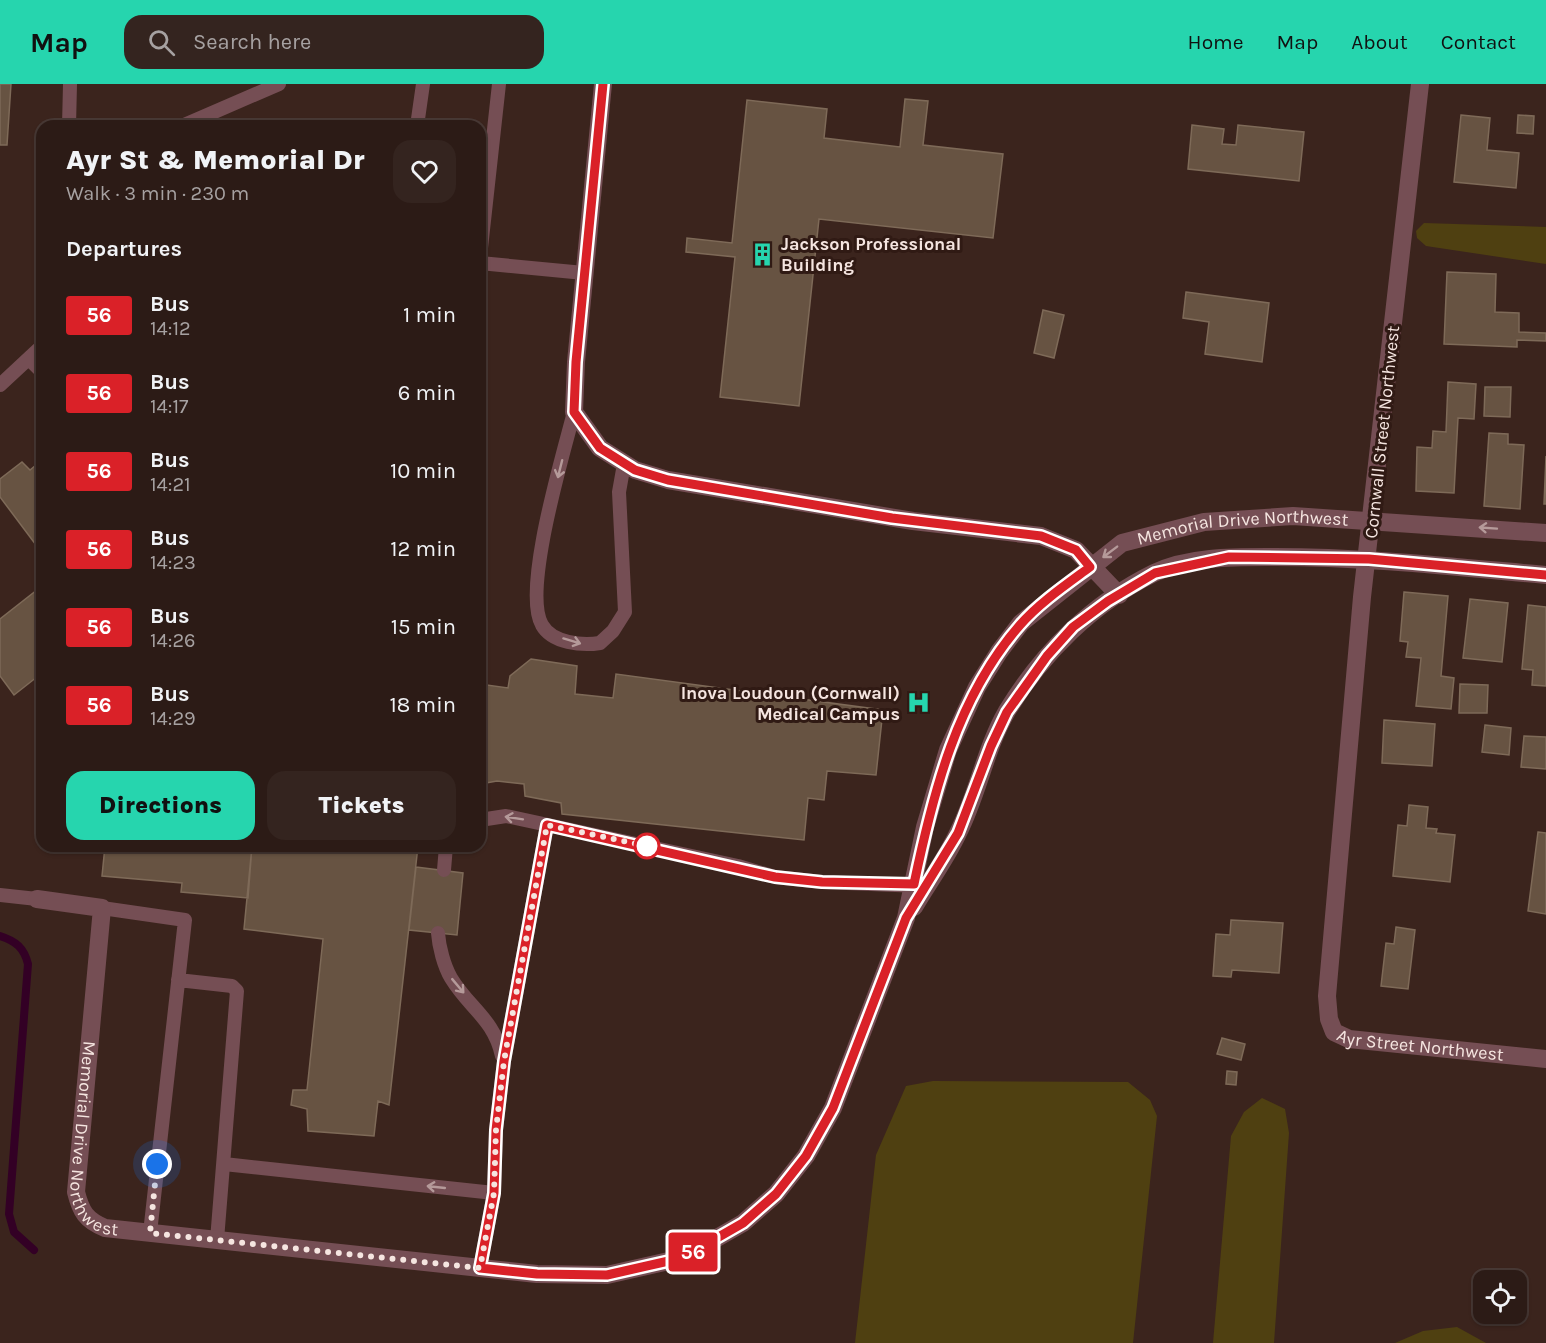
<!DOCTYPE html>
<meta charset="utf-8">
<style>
body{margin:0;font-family:Karla,sans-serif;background:#34241f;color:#f1f3f6;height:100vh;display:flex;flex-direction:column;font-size:22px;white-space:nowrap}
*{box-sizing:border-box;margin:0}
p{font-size:20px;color:#a6a1a1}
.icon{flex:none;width:33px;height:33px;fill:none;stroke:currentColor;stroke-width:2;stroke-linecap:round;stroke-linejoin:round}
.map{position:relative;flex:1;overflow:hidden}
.side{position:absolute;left:36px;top:36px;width:450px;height:732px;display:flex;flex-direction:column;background:#2c1b16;border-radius:18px;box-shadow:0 2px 4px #0004,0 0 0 2px #483935}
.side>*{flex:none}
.badge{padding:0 12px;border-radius:4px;font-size:21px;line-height:39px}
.fabs{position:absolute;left:1473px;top:1186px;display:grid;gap:12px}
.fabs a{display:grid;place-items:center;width:54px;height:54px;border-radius:12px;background:#2c1b16;box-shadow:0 2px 4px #0004,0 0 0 2px #483935;font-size:30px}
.you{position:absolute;width:30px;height:30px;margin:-15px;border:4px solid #fff;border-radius:50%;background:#1a73e8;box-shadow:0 0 0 9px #1a73e833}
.map>.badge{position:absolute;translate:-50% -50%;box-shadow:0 0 0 3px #fff}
h2{padding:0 30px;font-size:22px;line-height:54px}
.round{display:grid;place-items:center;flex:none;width:63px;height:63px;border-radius:18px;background:#34241f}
.overview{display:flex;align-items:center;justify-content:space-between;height:102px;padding:0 30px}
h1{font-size:28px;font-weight:800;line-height:45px}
.button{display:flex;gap:12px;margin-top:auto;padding:12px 30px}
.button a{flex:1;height:69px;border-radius:18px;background:#26d5ae;color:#111;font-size:24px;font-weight:800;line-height:69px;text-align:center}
.button a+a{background:#34241f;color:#f1f3f6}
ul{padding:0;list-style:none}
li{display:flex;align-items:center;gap:18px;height:78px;padding:0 30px}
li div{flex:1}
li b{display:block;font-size:22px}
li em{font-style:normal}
li .badge{min-width:66px;font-weight:700;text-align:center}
header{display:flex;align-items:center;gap:36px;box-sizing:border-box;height:84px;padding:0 30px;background:#26d5ae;color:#111}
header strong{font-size:28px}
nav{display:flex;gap:33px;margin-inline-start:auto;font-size:21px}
.search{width:420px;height:54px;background:#34241f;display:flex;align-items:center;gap:15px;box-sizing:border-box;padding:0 21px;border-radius:18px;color:#a6a1a1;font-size:22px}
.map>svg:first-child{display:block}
</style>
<header>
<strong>Map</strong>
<div class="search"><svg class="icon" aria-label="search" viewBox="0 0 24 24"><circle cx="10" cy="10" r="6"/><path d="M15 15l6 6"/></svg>Search here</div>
<nav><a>Home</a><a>Map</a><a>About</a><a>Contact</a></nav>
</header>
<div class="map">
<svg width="1546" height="1259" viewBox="0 0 1546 1259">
<rect width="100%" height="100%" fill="#3b241d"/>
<!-- green -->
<path fill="#4f4011" d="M 1424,139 L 1546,143 L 1546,180 L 1426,162 L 1417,154 L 1416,147 Z
M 933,997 L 1128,998 L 1150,1016 L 1157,1032 L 1133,1259 L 855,1259 L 876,1071 L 906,1002 Z
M 1262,1014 L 1285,1025 L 1289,1049 L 1274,1259 L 1213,1259 L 1231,1052 L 1244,1028 Z
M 1457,1243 L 1486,1259 L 1395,1259 L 1423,1247 Z"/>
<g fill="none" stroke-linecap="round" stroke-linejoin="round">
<!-- stream -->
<path stroke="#330025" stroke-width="8" d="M 0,852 C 16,857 24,864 28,880 L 9,1130 L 14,1148 L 34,1166"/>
</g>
<!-- building -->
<path fill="#675342" stroke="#7e6a58" stroke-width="1.5" d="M 0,0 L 11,0 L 7,61 L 0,61 Z
M 905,15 L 928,17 L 923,61 L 1003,70 L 993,154 L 819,135 L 799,322 L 720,313 L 735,173 L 686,168 L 687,154 L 732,159 L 747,16 L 827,25 L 824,54 L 900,63 Z
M 1461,31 L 1490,34 L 1487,66 L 1519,69 L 1516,104 L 1454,98 Z
M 1518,31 L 1534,32 L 1533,50 L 1517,49 Z
M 1192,41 L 1224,45 L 1222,60 L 1236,61 L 1238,41 L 1304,48 L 1299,97 L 1188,85 Z
M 1447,188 L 1496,190 L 1495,228 L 1519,229 L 1519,248 L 1546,249 L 1546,257 L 1517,256 L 1517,263 L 1444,260 Z
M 1186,208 L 1269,219 L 1262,278 L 1205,270 L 1209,238 L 1183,234 Z
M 1043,226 L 1064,231 L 1054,274 L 1034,269 Z
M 1448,298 L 1476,300 L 1474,335 L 1458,334 L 1454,409 L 1416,407 L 1417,363 L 1432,364 L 1433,347 L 1446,348 Z
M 1485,303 L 1511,303 L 1510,333 L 1484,332 Z
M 1489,349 L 1508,350 L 1508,360 L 1524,361 L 1520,425 L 1484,422 Z
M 1546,372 L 1546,420 L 1544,420 Z
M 42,376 L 42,469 L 0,413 L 0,395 L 22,378 L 30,386 Z
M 42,502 L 42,589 L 14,611 L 0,592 L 0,535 Z
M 1404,508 L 1448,512 L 1441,592 L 1454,594 L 1451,625 L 1416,622 L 1421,574 L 1406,573 L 1408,558 L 1400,557 Z
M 1470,515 L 1508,519 L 1502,578 L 1463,574 Z
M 1528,521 L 1546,523 L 1546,602 L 1532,601 L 1533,586 L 1522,585 Z
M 531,575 L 577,582 L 575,610 L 613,614 L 616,590 L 883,626 L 876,691 L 827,687 L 824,716 L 808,714 L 804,756 L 562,730 L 561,719 L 525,712 L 524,700 L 497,697 L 480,700 L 480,600 L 508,604 L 510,592 Z
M 1460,600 L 1488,601 L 1487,629 L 1459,629 Z
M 1384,636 L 1435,640 L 1432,682 L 1382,679 Z
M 1485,641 L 1511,644 L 1509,671 L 1482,668 Z
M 1524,652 L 1546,653 L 1546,685 L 1521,683 Z
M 1409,721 L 1428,723 L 1426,744 L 1437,745 L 1436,749 L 1455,751 L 1450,798 L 1393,792 L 1398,741 L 1407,742 Z
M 1538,748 L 1546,749 L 1546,830 L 1528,827 Z
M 105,762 L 252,762 L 248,814 L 181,808 L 182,799 L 102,792 Z
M 252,762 L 418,762 L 389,1021 L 378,1017 L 374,1052 L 308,1047 L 307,1025 L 291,1021 L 293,1006 L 307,1006 L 323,855 L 244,845 Z
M 416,783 L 463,789 L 457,851 L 409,846 Z
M 1231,836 L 1283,839 L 1279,889 L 1232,886 L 1231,893 L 1213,892 L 1216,850 L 1230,851 Z
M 1396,843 L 1415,846 L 1408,905 L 1381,902 L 1386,859 L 1394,860 Z
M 1222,954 L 1245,960 L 1241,976 L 1217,970 Z
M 1227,987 L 1237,988 L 1236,1001 L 1226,1000 Z"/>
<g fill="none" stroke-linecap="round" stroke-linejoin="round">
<!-- lane -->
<path stroke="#754e54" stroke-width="14" d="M 69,42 L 70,0
M 182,42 L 279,0
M 417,42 L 423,0
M 480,173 L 499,0
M 480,179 L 584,189
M 29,275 L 42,288
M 0,301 L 42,262
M 574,328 C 563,371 522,507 542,541 C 552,559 582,562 600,559 L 613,547 L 625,528 L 619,408 L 624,380
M 480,736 L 506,732 L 738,782 L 775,793 L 822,798 L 920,802
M 444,786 L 446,762
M 0,811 L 37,815
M 102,824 L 185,836 L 150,1149
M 438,849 C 439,863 444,882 451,894 C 469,924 494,935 502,972
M 178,896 L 232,902 L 237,907 L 217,1156
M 224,1080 L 494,1109
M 480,1184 L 494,1109 L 496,1046 L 504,977 L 547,741"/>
<!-- street -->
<g stroke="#754e54" stroke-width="18">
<path d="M 603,0 L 576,278 L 574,328 L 600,364 L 635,386 L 668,396 L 913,437 L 1041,452 L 1076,466 L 1119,511"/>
<path id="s1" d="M 1420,0 L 1362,513 L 1327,912 L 1329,935 L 1334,948 L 1349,955 L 1546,975"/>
<path id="s2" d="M 37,815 L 102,824 L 76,1108 C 81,1128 86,1136 105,1144 L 537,1190 L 607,1191 L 682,1174 L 743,1139 L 776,1110 L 806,1072 L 833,1024 L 906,834 L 925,743 L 948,666 L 977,603 L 999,568 L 1021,539 L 1122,459 L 1204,438 L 1293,432 L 1546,449"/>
<path d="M 914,823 C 928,799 946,775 958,749 C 978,710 985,665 1007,627 C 1042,569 1093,519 1154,489 C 1190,472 1236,473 1275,473 C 1365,473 1456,483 1546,491"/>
</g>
</g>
<!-- one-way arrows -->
<defs><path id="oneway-shaft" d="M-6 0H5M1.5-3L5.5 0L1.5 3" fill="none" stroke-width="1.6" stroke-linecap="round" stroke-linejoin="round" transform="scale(1.5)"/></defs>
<g stroke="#b59a9a">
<use href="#oneway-shaft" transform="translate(560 385) rotate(104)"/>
<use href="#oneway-shaft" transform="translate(1488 444) rotate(-176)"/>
<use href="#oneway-shaft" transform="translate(1110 468) rotate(143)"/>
<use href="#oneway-shaft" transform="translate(572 557) rotate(17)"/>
<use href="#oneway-shaft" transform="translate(514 734) rotate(-171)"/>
<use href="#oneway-shaft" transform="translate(458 902) rotate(50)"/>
<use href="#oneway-shaft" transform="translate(436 1103) rotate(-174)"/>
</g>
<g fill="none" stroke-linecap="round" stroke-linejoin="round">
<defs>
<path id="line" d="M 603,0 L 576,278 L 574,328 L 600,364 L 635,386 L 668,396 L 892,434 L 1041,452 L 1076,466 L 1090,483 C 1067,500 1039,519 1020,541 C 957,613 933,709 914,800 L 822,798 L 775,793 L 547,741 L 504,977 L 496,1046 L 494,1109 L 480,1184 L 537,1190 L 607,1191 L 682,1174 L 743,1139 L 776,1110 L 806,1072 L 833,1024 L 906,834 L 958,749 L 991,662 L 1007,628 L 1047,572 L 1073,543 L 1108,517 L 1155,489 L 1229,473 L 1369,475 L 1546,491"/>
</defs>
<!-- line casing -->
<use href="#line" stroke="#fff" stroke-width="14"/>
<!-- line -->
<use href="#line" stroke="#da2128" stroke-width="9"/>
<!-- walk -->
<path stroke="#f5e5e0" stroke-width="6" stroke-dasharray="0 10.8" d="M 157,1080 L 150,1149 L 480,1184 L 494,1109 L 496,1046 L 504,977 L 547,741 L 652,763 L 647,762"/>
</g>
<!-- icons -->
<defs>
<symbol id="building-bare" viewBox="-9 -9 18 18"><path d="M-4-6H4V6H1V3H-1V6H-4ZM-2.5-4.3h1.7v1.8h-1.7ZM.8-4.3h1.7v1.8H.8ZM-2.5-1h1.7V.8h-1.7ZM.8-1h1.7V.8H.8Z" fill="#26d5ae" stroke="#301a14" stroke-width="2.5" paint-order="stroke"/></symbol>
<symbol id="hospital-bare" viewBox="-9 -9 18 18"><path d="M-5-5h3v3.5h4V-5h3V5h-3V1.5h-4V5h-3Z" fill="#26d5ae" stroke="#301a14" stroke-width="2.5" paint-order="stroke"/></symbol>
</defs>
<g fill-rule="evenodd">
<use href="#building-bare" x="746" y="154" width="33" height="33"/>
<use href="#hospital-bare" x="902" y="602" width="33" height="33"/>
</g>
<!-- markers -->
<circle fill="#fff" stroke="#da2128" stroke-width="3" cx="647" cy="762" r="12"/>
<g text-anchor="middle" stroke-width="6" stroke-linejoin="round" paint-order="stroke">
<!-- poi labels -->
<g font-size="18" font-weight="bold" fill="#f5e5e0" stroke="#301a14" text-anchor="start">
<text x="781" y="166">Jackson Professional<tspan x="781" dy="21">Building</tspan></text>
<text x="900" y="615" text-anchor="end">Inova Loudoun (Cornwall)<tspan x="900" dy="21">Medical Campus</tspan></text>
</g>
<!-- street labels -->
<g font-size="18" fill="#f5e5e0" stroke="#301a14">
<text transform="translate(1382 348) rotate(-84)" y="6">Cornwall Street Northwest</text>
<text dy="6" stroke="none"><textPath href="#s2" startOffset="1974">Memorial Drive Northwest</textPath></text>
<text dy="6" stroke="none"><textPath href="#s1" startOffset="1042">Ayr Street Northwest</textPath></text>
<text dy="6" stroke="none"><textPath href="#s2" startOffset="306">Memorial Drive Northwest</textPath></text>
</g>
</g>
</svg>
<div class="fabs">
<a><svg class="icon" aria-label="locate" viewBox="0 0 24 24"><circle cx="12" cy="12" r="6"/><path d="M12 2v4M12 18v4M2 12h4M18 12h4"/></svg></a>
</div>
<div class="you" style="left:157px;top:1080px"></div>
<b class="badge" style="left:693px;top:1168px;background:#da2128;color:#fff">56</b>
<section class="side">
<div class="overview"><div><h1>Ayr St &amp; Memorial Dr</h1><p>Walk · 3 min · 230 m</p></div><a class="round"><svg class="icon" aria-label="heart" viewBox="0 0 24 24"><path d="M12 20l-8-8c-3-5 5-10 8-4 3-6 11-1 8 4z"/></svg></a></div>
<h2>Departures</h2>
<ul>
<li><span class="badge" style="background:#da2128;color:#fff">56</span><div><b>Bus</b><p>14:12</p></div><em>1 min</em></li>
<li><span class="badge" style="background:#da2128;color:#fff">56</span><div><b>Bus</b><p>14:17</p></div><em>6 min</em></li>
<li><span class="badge" style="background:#da2128;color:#fff">56</span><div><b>Bus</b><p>14:21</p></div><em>10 min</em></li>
<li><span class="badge" style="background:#da2128;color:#fff">56</span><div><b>Bus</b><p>14:23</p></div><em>12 min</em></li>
<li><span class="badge" style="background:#da2128;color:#fff">56</span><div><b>Bus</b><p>14:26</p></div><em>15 min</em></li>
<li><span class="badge" style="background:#da2128;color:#fff">56</span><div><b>Bus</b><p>14:29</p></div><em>18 min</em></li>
</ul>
<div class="button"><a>Directions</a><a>Tickets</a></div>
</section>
</div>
